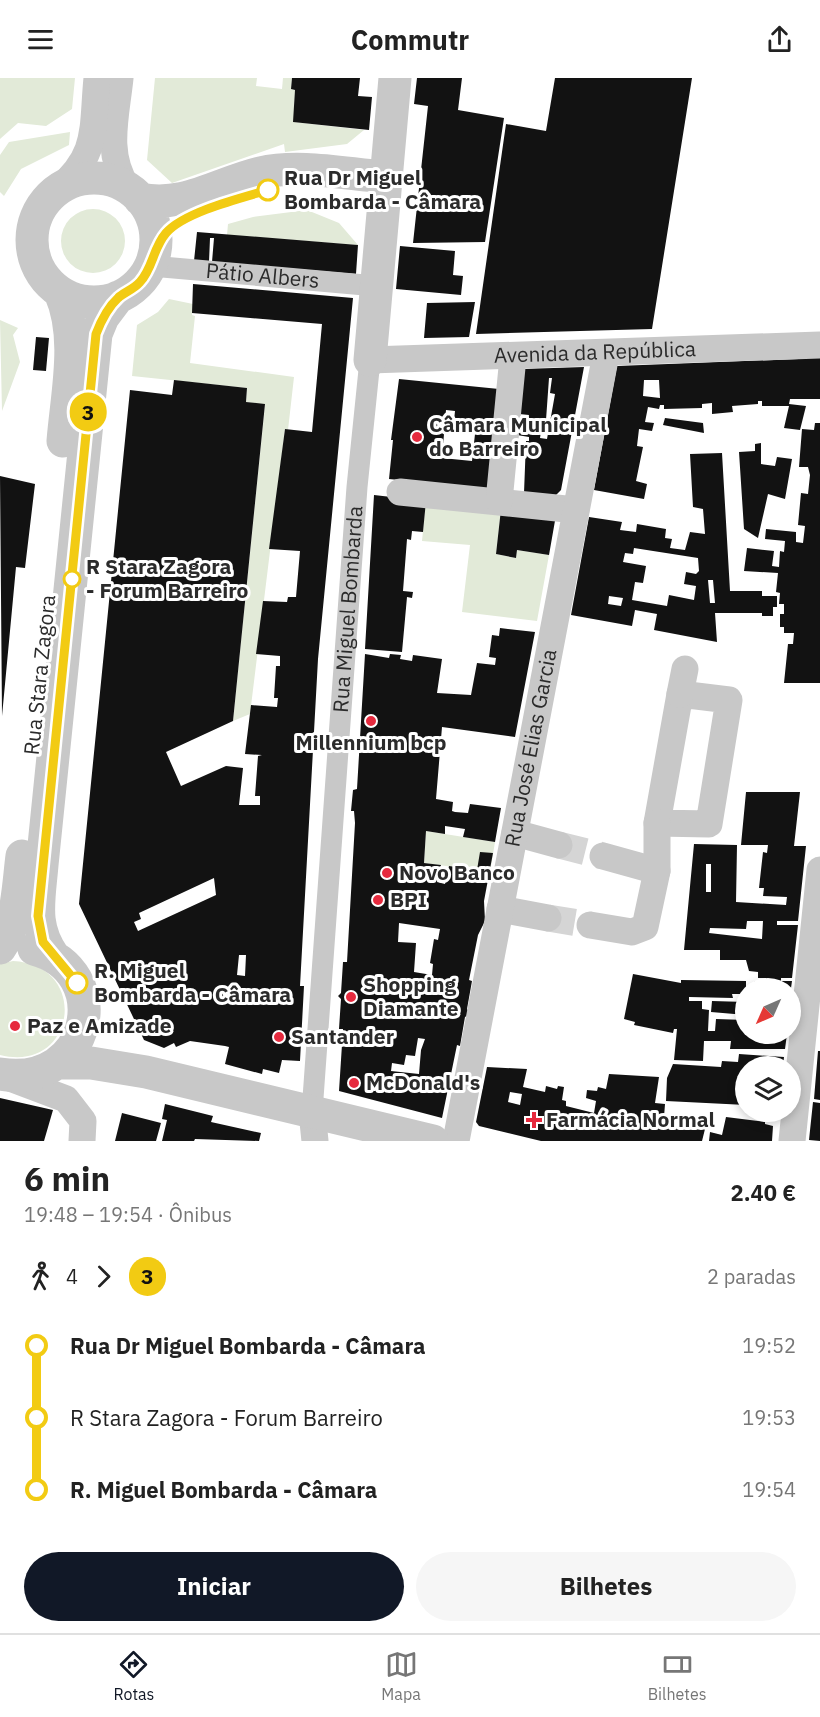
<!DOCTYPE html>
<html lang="pt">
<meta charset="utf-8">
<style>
body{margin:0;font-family:"IBM Plex Sans",sans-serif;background:#f6f6f6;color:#222;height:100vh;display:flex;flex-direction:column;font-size:22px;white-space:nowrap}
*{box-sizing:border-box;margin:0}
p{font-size:20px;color:#767676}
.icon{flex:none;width:33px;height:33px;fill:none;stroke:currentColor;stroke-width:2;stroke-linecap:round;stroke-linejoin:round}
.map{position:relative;height:1063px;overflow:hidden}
.sheet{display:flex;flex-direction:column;background:#fff;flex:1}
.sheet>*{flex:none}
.badge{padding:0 12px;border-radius:20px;font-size:21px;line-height:39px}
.needle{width:39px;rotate:225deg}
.tools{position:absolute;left:735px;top:900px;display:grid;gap:12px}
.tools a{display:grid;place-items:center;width:66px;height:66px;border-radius:50%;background:#fff;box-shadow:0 3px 9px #0003;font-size:30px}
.map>.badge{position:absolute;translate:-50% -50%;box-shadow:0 0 0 3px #fff}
.legs{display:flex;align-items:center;gap:9px;height:66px;padding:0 24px;font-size:20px}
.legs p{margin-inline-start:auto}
.head{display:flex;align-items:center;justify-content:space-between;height:102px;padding:0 24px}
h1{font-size:33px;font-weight:800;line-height:45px}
.cta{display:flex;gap:12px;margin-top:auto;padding:12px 24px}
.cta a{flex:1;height:69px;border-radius:36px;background:#111827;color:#fff;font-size:24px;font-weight:800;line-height:69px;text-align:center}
.cta a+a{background:#f6f6f6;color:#222}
ul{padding:0 24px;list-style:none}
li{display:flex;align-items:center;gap:21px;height:72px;font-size:22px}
li i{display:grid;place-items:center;width:9px;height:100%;margin:0 8px;background:currentColor}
li i::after{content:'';width:15px;height:15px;margin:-8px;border:4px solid;border-radius:50%;background:#fff}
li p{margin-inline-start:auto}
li:first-child i{background:linear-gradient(#0000 50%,currentColor 0)}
li:last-child i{background:linear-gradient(currentColor 50%,#0000 0)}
header{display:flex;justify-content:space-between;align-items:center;height:78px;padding:0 24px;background:#fff;font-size:27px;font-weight:800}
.tab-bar{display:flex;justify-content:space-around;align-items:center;height:84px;border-top:2px solid #e0e0e0;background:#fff;font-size:16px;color:#767676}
.tab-bar a{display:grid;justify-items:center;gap:3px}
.tab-bar .on{color:#111827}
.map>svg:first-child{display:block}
</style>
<header><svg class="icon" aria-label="menu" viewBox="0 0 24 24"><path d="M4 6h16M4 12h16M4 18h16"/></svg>Commutr<svg class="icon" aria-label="share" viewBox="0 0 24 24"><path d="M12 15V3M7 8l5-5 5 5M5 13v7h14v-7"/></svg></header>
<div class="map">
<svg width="820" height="1063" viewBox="0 0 820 1063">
<rect width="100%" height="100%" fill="#fff"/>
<!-- green -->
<path fill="#e2ead8" d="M 0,0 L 75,0 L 72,31 L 46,48 L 18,45 L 0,61 Z
M 155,0 L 257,0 L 256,8 L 282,11 L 283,0 L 292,0 L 291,11 L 295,12 L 294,44 L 364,52 L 347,66 L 285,74 L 284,66 L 172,105 L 147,82 Z
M 70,54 L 69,67 L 21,91 L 4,118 L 0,114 L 0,77 L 9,64 Z
M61 163a32 32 0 1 1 64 0a32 32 0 1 1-64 0Z
M 307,132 L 339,145 L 358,167 L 227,157 L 228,146 L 253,139 Z
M 169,221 L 193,226 L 192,237 L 195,238 L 190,285 L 294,299 L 288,352 L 285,351 L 250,636 L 233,643 L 265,327 L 246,324 L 247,310 L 132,298 L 137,247 L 158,234 Z
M 0,242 L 18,250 L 13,257 L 20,284 L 2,333 Z
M 426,423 L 501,431 L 496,476 L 516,480 L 517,472 L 549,477 L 537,543 L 462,534 L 470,467 L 422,463 Z
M 426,753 L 495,764 L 490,794 L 424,785 Z
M 13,883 C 91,887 76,996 0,977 L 0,886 Z"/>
<!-- building -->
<path fill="#121212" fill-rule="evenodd" d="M 292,0 L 360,0 L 358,18 L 372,19 L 369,52 L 293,44 L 295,12 L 291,11 Z
M 417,0 L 462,0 L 458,32 L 504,40 L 485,164 L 413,165 L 428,28 L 414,26 Z
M 555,0 L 692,0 L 652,251 L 476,256 L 506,46 L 546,53 Z
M 197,154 L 358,167 L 356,196 L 212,184 L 214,160 L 210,160 L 209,184 L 194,183 Z
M 400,168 L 455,173 L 453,197 L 463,198 L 461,217 L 396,211 Z
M 193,206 L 353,220 L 318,581 L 300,908 L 304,908 L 300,983 L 282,982 L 279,995 L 263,991 L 262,996 L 225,986 L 229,969 L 225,968 L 190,963 L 176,969 L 174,965 L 164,970 L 144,962 L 79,826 L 130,312 L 172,317 L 174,302 L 247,310 L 246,324 L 265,326 L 233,643 L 166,674 L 181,708 L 226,688 L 243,690 L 239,727 L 260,727 L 260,718 L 255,718 L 258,678 L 262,677 L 245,676 L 251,627 L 277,629 L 278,620 L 274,620 L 276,588 L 280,588 L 280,578 L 256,576 L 263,523 L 287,524 L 288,519 L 296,519 L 300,473 L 269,471 L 285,351 L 312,354 L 322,246 L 192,235 ZM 214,800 L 216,817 L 138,853 L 134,844 L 141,841 L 139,835 ZM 239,877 L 246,877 L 245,898 L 237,897 Z
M 475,224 L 469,259 L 424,260 L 427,225 Z
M 36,259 L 49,260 L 46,293 L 33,292 Z
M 820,277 L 820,321 L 790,321 L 789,326 L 806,328 L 800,352 L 784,350 L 789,328 L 762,328 L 762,323 L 758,323 L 758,326 L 732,328 L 733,334 L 712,336 L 712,325 L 702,326 L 702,330 L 664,331 L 664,327 L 660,327 L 659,331 L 648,329 L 645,344 L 654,345 L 652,353 L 639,351 L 637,368 L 643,369 L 636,403 L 647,406 L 644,421 L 594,412 L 617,288 L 799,281 L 799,278 ZM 644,302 L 659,302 L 660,320 L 643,318 Z
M 584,289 L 561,412 L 556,417 L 524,415 L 526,363 L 529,363 L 529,359 L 517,357 L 518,344 L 537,346 L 537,343 L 528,341 L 529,337 L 519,336 L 523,291 ZM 549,300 L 552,300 L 550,315 L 555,316 L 547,361 L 540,360 L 542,347 L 545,347 L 546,342 Z
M 399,301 L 499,311 L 489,411 L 389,401 L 393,362 L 391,362 ZM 446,332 L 455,333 L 453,353 L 475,356 L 472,383 L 442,380 Z
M 665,340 L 703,345 L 704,355 L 663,347 Z
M 815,345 L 820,345 L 820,605 L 784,605 L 788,566 L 793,566 L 794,555 L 784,555 L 784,549 L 780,549 L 780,536 L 784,536 L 784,526 L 779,526 L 780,515 L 776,514 L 778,495 L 744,493 L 747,470 L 774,473 L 772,488 L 779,489 L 780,473 L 784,474 L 785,463 L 765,461 L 766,451 L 796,454 L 796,464 L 803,465 L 805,448 L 798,447 L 801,415 L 808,416 L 810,397 L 808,389 L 799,389 L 802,351 L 814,352 Z
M 761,365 L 761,386 L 775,388 L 777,379 L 792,381 L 785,421 L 768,416 L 758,460 L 744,451 L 739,374 L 755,373 L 755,366 Z
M 722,375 L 730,513 L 762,513 L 762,518 L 777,518 L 777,529 L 773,529 L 773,538 L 762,538 L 762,535 L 715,535 L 717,564 L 654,552 L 657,536 L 635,532 L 632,548 L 571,537 L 589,439 L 622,444 L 620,452 L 636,454 L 637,446 L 666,451 L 665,460 L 672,461 L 670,470 L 685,472 L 690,454 L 705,456 L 703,431 L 693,429 L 690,376 ZM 634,470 L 698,480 L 699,493 L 696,496 L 686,494 L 684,506 L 696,508 L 694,522 L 669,517 L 667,528 L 632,522 L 635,504 L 643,505 L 646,488 L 623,484 L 625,475 L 633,476 ZM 708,502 L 713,502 L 715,525 L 710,525 ZM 609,518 L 623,520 L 621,528 L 608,526 Z
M 0,398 L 35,406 L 25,490 L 16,489 L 2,638 Z
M 374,417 L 426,423 L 423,454 L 412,453 L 411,462 L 407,461 L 403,513 L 413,514 L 412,520 L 407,519 L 402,574 L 365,571 Z
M 501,431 L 556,437 L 549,477 L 517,472 L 516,480 L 496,476 Z
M 500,550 L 535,554 L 515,659 L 442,649 L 436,721 L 453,724 L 452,733 L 455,734 L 468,735 L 470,726 L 501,730 L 495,764 L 463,759 L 465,751 L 445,748 L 445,756 L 426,753 L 424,785 L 441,787 L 437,804 L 445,806 L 449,788 L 477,792 L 480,774 L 493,775 L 484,823 L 485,843 L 478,857 L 469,902 L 472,903 L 467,931 L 470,936 L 465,939 L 460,968 L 457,967 L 442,1040 L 339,1013 L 343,951 L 339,951 L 341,921 L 338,918 L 341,915 L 343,884 L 347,884 L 355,745 L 354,733 L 351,733 L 353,712 L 357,711 L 365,576 L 389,580 L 390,576 L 401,577 L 400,581 L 412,583 L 413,577 L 442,581 L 437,615 L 471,617 L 477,585 L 495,587 L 496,580 L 489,579 L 492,557 L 499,558 ZM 399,845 L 440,851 L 438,862 L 434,861 L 430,885 L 433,886 L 432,897 L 414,894 L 416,865 L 398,864 ZM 418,960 L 425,961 L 421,972 L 419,996 L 391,993 L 392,985 L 404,987 L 406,977 L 415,978 Z
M 746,714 L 800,714 L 794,768 L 806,768 L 798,843 L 777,843 L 777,847 L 798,847 L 792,900 L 781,900 L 781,903 L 792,903 L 791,910 L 754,910 L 754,903 L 766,903 L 766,900 L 758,900 L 758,894 L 749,893 L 746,882 L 720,882 L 720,872 L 684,872 L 694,766 L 737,767 L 736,824 L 786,827 L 787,819 L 763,818 L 764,810 L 759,810 L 763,774 L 767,775 L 768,767 L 741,767 ZM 706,786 L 711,786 L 711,814 L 706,814 ZM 747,843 L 763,843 L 762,861 L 709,855 L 710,850 L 746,851 Z
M 633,896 L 681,905 L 681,902 L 746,903 L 746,916 L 732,916 L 733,920 L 689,919 L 689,923 L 702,923 L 702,931 L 709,932 L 708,953 L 715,953 L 716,941 L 746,942 L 746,956 L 787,956 L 785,971 L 730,971 L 731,963 L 704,963 L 703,983 L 674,982 L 677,951 L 674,951 L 673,955 L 634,947 L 635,944 L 624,941 Z
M 712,923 L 746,924 L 746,937 L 711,934 Z
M 818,973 L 820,973 L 820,1022 L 814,1021 Z
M 739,976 L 784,979 L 783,988 L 746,988 L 746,1027 L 666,1023 L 667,1000 L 673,986 L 721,989 L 722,983 L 738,984 Z
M 487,989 L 527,991 L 523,1009 L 545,1014 L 546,1008 L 557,1011 L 558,1008 L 564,1009 L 562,1022 L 566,1023 L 566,1028 L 594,1035 L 596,1023 L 586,1020 L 587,1012 L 597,1013 L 598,1009 L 606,1011 L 609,996 L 659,999 L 655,1025 L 665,1026 L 663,1052 L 666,1045 L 673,1047 L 674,1043 L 705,1051 L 702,1063 L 541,1063 L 479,1048 L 476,1044 ZM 510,1014 L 522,1016 L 520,1027 L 508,1024 Z
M 0,1020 L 53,1032 L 44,1063 L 0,1063 Z
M 813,1024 L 820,1025 L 820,1063 L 809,1062 Z
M 165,1026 L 213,1038 L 211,1044 L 261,1055 L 259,1063 L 195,1061 L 194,1063 L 162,1063 L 167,1042 L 162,1041 Z
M 122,1035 L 161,1045 L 156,1063 L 115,1063 Z
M 726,1039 L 765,1044 L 765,1046 L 773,1048 L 772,1063 L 709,1063 L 710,1054 L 722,1057 Z"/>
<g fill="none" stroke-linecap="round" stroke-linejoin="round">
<!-- minor-tunnel -->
<path stroke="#d5d5d5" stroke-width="27" stroke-dasharray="27 14" stroke-linecap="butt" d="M 559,767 L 603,778
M 548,840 L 590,847"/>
<!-- pedestrian -->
<g stroke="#c8c8c8" stroke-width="21">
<path id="s1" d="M 151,188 L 376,208"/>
<path id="s2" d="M 312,1034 L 357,409 L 370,282"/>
</g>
<!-- minor -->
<g stroke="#c8c8c8" stroke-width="27">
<path d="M 120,0 C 116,39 105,75 127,109"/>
<path d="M 57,112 C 99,77 92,51 97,0"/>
<path id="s3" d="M 370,282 L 820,267"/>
<path d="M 400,414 L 576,432"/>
<path d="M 499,423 L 513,279"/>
<path d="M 680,616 L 729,622 L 709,746 L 657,745 Z"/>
<path d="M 680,616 L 685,591"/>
<path d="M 515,755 L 559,767"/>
<path d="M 603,778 L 657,793"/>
<path d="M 500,831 L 548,840"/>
<path d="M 590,847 L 632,854 L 645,849 L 657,793 L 657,745"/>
<path d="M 5,998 L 66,1021 L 83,1043 L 82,1063"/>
<path d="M 312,1034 L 315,1063"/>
<path id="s4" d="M 456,1063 L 606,276"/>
<path d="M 792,1063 L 820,792"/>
</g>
<!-- tertiary -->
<path stroke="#c8c8c8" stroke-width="33" d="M32 162a62 62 0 1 1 124 0a62 62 0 1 1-124 0Z
M 140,121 C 185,130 218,105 260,95 C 300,86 345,96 385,99
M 60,214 C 80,259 67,314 63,363
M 370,282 L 395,0
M 0,870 C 18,845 18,808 22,778
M 54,879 C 32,848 39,823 42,787 L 96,256 L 103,239 L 118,219
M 60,985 L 91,985 L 146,994 L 433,1063
M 0,996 C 92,1011 116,893 34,871"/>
</g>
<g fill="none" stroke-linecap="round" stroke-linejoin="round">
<defs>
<path id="line-1" d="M 77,905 L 43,864 L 38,838 L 96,256 C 101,243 107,230 118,220 C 124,214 133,212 140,204 C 153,190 153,170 166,155 C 184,134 241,120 268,112"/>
</defs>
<!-- line-1 casing -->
<use href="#line-1" stroke="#fff" stroke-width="14"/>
<!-- line-1 -->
<use href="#line-1" stroke="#f2cb13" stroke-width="9"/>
</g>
<!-- markers -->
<g fill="#fff" stroke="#f2cb13" stroke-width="3">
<circle cx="268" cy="112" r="10"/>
<circle cx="72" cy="501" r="8"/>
<circle cx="77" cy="905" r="10"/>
</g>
<g fill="#e62a3e" stroke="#fff" stroke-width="2">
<circle cx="417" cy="359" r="6"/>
<circle cx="371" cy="643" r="6"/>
<circle cx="387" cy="795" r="6"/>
<circle cx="378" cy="822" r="6"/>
<circle cx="351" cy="919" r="6"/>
<circle cx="15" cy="948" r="6"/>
<circle cx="279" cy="959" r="6"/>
<circle cx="354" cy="1005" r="6"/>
<path d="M531 1033h6v6h6v6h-6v6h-6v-6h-6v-6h6z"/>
</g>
<g text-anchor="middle" stroke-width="6" stroke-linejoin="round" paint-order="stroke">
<!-- stop labels -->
<g font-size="21" font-weight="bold" fill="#2b2b2b" stroke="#fff" text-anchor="start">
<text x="284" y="107">Rua Dr Miguel<tspan x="284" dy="24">Bombarda - Câmara</tspan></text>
<text x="86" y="496">R Stara Zagora<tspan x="86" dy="24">- Forum Barreiro</tspan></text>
<text x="94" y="900">R. Miguel<tspan x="94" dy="24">Bombarda - Câmara</tspan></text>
</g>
<!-- street labels -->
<g font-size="21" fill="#2b2b2b" stroke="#fff">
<text dy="7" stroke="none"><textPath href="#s1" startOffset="112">Pátio Albers</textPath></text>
<text dy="7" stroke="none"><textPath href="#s3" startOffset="225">Avenida da República</textPath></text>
<text dy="7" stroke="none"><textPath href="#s2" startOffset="504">Rua Miguel Bombarda</textPath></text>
<text transform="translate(40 597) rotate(-84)" y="7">Rua Stara Zagora</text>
<text dy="7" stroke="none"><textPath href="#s4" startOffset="400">Rua José Elias Garcia</textPath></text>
</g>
<!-- poi labels -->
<g font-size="21" font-weight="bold" fill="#2b2b2b" stroke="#fff" text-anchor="start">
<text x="429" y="354">Câmara Municipal<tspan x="429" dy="24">do Barreiro</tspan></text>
<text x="371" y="672" text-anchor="middle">Millennium bcp</text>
<text x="399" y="802">Novo Banco</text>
<text x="390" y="829">BPI</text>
<text x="363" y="914">Shopping<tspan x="363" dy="24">Diamante</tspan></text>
<text x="27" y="955">Paz e Amizade</text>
<text x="291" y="966">Santander</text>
<text x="366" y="1012">McDonald's</text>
<text x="546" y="1049">Farmácia Normal</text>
</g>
</g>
</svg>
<div class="tools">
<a><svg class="needle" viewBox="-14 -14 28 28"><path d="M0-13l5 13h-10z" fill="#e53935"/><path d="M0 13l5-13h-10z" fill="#767676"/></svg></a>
<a><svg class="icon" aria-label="layers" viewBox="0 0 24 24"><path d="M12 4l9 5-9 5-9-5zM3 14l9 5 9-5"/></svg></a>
</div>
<b class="badge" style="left:88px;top:334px;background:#f2cb13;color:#111">3</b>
</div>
<section class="sheet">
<div class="head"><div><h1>6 min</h1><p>19:48 – 19:54 · Ônibus</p></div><b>2.40 €</b></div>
<div class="legs"><svg class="icon" aria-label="walk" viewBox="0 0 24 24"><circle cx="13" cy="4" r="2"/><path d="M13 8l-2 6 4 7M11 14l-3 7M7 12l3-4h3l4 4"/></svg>4<svg class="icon" aria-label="forward" viewBox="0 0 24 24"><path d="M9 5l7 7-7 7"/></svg><b class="badge" style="background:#f2cb13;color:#111">3</b><p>2 paradas</p></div>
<ul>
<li><i style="color:#f2cb13"></i><b>Rua Dr Miguel Bombarda - Câmara</b><p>19:52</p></li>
<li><i style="color:#f2cb13"></i><span>R Stara Zagora - Forum Barreiro</span><p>19:53</p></li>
<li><i style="color:#f2cb13"></i><b>R. Miguel Bombarda - Câmara</b><p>19:54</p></li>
</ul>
<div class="cta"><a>Iniciar</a><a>Bilhetes</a></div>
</section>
<nav class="tab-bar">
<a class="on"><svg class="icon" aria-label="directions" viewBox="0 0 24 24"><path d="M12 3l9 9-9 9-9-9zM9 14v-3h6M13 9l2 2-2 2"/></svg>Rotas</a>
<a><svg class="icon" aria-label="map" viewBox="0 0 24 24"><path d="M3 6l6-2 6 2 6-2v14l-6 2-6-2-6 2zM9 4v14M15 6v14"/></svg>Mapa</a>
<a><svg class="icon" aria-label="tickets" viewBox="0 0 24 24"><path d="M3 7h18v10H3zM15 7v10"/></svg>Bilhetes</a>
</nav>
